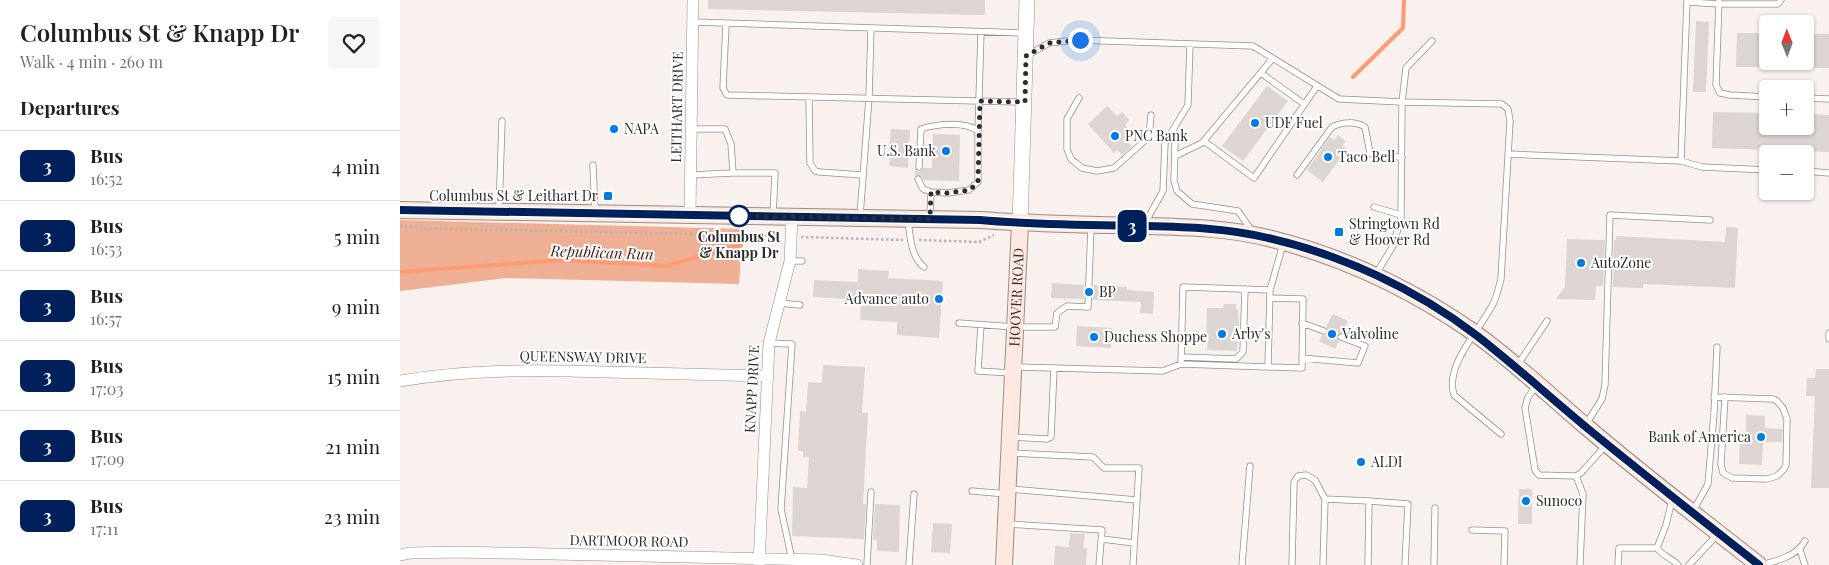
<!DOCTYPE html>
<meta charset="utf-8">
<style>
body{margin:0;font-family:"Playfair Display",serif;background:#f6f6f6;color:#222;height:100vh;display:flex;flex-direction:column;font-size:19px;white-space:nowrap}
*{box-sizing:border-box;margin:0}
p{font-size:16px;color:#767676}
.icon{flex:none;width:28px;height:28px;fill:none;stroke:currentColor;stroke-width:2;stroke-linecap:round;stroke-linejoin:round}
.map{position:relative;flex:1;overflow:hidden}
.drawer{display:flex;flex-direction:column;background:#fff;width:400px}
.drawer>*{flex:none}
.badge{padding:0 10px;border-radius:8px;font-size:18px;line-height:32px}
.needle{width:32px;rotate:359deg}
.tools{position:absolute;left:1359px;top:15px;display:grid;gap:10px}
.tools a{display:grid;place-items:center;width:55px;height:55px;border-radius:5px;background:#fff;box-shadow:0 1px 4px #0004;font-size:25px}
.you{position:absolute;width:25px;height:25px;margin:-12px;border:4px solid #fff;border-radius:50%;background:#1a73e8;box-shadow:0 0 0 8px #1a73e833}
.map>.badge{position:absolute;translate:-50% -50%;box-shadow:0 0 0 2px #fff}
h2{padding:0 20px;font-size:19px;line-height:45px}
.round{display:grid;place-items:center;flex:none;width:52px;height:52px;border-radius:5px;background:#f6f6f6}
.overview{display:flex;align-items:center;justify-content:space-between;height:85px;padding:0 20px}
h1{font-size:24px;font-weight:600;line-height:38px}
ul{padding:0;list-style:none}
li{display:flex;align-items:center;gap:15px;height:70px;padding:0 20px;border-top:1px solid #e0e0e0}
li div{flex:1}
li b{display:block;font-size:19px}
li em{font-style:normal}
li .badge{min-width:55px;font-weight:700;text-align:center}
main{display:flex;flex:1;min-height:0}
.map>svg:first-child{display:block}
</style>
<main>
<section class="drawer">
<div class="overview"><div><h1>Columbus St &amp; Knapp Dr</h1><p>Walk · 4 min · 260 m</p></div><a class="round"><svg class="icon" aria-label="heart" viewBox="0 0 24 24"><path d="M12 20l-8-8c-3-5 5-10 8-4 3-6 11-1 8 4z"/></svg></a></div>
<h2>Departures</h2>
<ul>
<li><span class="badge" style="background:#00205b;color:#fff">3</span><div><b>Bus</b><p>16:52</p></div><em>4 min</em></li>
<li><span class="badge" style="background:#00205b;color:#fff">3</span><div><b>Bus</b><p>16:53</p></div><em>5 min</em></li>
<li><span class="badge" style="background:#00205b;color:#fff">3</span><div><b>Bus</b><p>16:57</p></div><em>9 min</em></li>
<li><span class="badge" style="background:#00205b;color:#fff">3</span><div><b>Bus</b><p>17:03</p></div><em>15 min</em></li>
<li><span class="badge" style="background:#00205b;color:#fff">3</span><div><b>Bus</b><p>17:09</p></div><em>21 min</em></li>
<li><span class="badge" style="background:#00205b;color:#fff">3</span><div><b>Bus</b><p>17:11</p></div><em>23 min</em></li>
</ul>
</section>
<div class="map">
<svg width="1429" height="565" viewBox="0 0 1429 565">
<rect width="100%" height="100%" fill="#f8f1ee"/>
<!-- green -->
<path fill="#eeaf95" d="M 0,220 L 343,229 L 339,284 L 106,278 L 0,291 Z"/>
<g fill="none" stroke-linecap="round" stroke-linejoin="round">
<!-- stream -->
<path stroke="#fd9b73" stroke-width="4" d="M 953,77 L 1003,28 L 1004,0
M 0,272 L 162,260 L 265,266 L 341,245"/>
</g>
<!-- building -->
<path fill="#dcd5d2" d="M 308,0 L 585,0 L 585,15 L 308,9 Z
M 1296,21 L 1309,22 L 1306,92 L 1293,92 Z
M 1337,33 L 1368,33 L 1368,67 L 1336,67 Z
M 1405,34 L 1429,34 L 1429,68 L 1405,68 Z
M 867,86 L 888,101 L 843,161 L 822,146 Z
M 707,106 L 717,116 L 722,112 L 729,120 L 725,125 L 734,134 L 727,141 L 732,146 L 722,155 L 717,150 L 714,153 L 688,124 Z
M 1313,112 L 1368,113 L 1368,126 L 1405,126 L 1405,114 L 1429,115 L 1429,152 L 1312,148 Z
M 491,129 L 510,130 L 508,168 L 489,166 L 490,157 L 488,157 Z
M 533,134 L 560,135 L 559,181 L 524,180 L 520,175 L 515,175 L 515,170 L 519,172 L 524,168 L 532,168 Z
M 938,135 L 946,141 L 942,146 L 947,149 L 923,182 L 907,170 L 930,137 L 934,140 Z
M 1326,227 L 1338,228 L 1335,288 L 1243,284 L 1243,288 L 1213,287 L 1214,240 L 1216,240 L 1216,236 L 1325,242 Z
M 1167,239 L 1205,240 L 1203,286 L 1196,286 L 1195,300 L 1156,299 L 1165,286 Z
M 458,269 L 489,271 L 488,278 L 543,281 L 539,338 L 497,335 L 497,322 L 460,320 L 461,300 L 413,297 L 414,280 L 458,282 Z
M 652,283 L 684,285 L 684,299 L 651,298 Z
M 694,285 L 727,287 L 727,290 L 754,292 L 753,314 L 740,313 L 741,302 L 693,300 Z
M 824,304 L 836,304 L 836,309 L 838,309 L 839,326 L 838,327 L 837,351 L 807,350 L 808,341 L 806,341 L 807,308 L 823,308 Z
M 933,314 L 948,321 L 943,333 L 937,335 L 937,338 L 939,341 L 935,349 L 919,341 L 922,335 L 925,335 L 928,333 L 928,330 L 926,327 Z
M 677,326 L 712,328 L 711,348 L 676,346 Z
M 423,365 L 465,367 L 462,413 L 468,413 L 463,504 L 466,504 L 464,539 L 392,536 L 393,487 L 407,488 L 409,457 L 403,457 L 403,451 L 398,451 L 400,411 L 406,412 L 408,382 L 422,383 Z
M 1416,369 L 1429,369 L 1429,488 L 1411,488 L 1415,396 L 1406,396 L 1407,378 L 1415,378 Z
M 1346,415 L 1365,416 L 1365,428 L 1382,429 L 1382,442 L 1363,442 L 1362,465 L 1339,464 L 1340,433 L 1346,432 Z
M 1119,489 L 1132,489 L 1132,524 L 1118,524 Z
M 475,504 L 500,505 L 499,552 L 477,551 L 477,540 L 473,540 Z
M 533,523 L 552,524 L 550,553 L 531,552 Z
M 670,533 L 685,534 L 683,548 L 687,548 L 686,565 L 654,565 L 655,546 L 669,547 Z"/>
<g fill="none" stroke-linecap="round" stroke-linejoin="round">
<defs>
<path id="service" d="M 1319,0 L 1316,85 L 1320,93 L 1330,95 L 1368,97
M 1287,2 L 1319,4 L 1378,4 L 1381,0
M 293,22 L 624,33
M 326,24 L 323,88 L 327,95 L 623,102
M 1032,41 L 1006,68 L 1002,102 L 1102,104 L 1108,109 L 1110,121 L 1101,279 C 1099,287 1097,295 1094,302 C 1082,328 1044,364 1054,395 L 1101,434
M 628,55 L 649,43 L 676,40 L 853,46 L 939,99 L 1002,102 L 1001,218 L 993,246 L 976,274
M 861,73 L 904,104
M 409,97 L 410,163 L 415,171 L 420,172 L 462,175
M 679,98 L 667,119 L 667,149 L 671,159 L 682,168 L 697,171 L 714,168 L 749,137 L 751,115
M 1405,98 L 1429,99
M 292,129 L 325,129 L 331,144 L 333,173 L 375,173 L 373,216
M 578,131 L 581,32
M 771,136 L 775,143 L 774,181 L 777,191 L 792,204 L 838,211 L 852,231
M 804,141 L 854,178 L 917,86
M 1108,154 L 1281,161 L 1302,167 L 1368,170
M 775,156 L 802,143 L 873,58
M 1281,161 L 1287,0
M 193,165 L 195,213
M 519,167 L 521,129 C 537,124 564,121 578,131 L 578,182 L 569,190 L 547,193 L 531,192 L 530,217
M 1405,171 L 1429,173
M 291,175 L 333,173
M 897,175 L 932,127 C 942,122 955,121 965,127 L 970,153 L 975,156 L 1002,157
M 518,179 L 523,189 L 531,192
M 974,207 L 1001,215
M 99,211 L 102,121
M 460,216 L 469,98 L 471,28
M 508,221 C 510,236 511,257 524,267
M 745,223 L 763,191 L 765,143 L 788,105 L 790,44
M 390,261 L 402,261
M 870,298 L 903,299 L 902,368 L 868,367 L 870,290 L 883,244
M 379,303 L 400,305
M 559,323 L 615,327 L 655,327 L 657,313 L 667,306 L 688,307 L 691,227
M 902,323 L 924,331
M 581,325 L 578,371 L 611,373
M 1429,339 L 1429,333
M 369,343 L 392,344 L 381,509 L 392,560
M 781,357 L 836,359 L 843,352 L 845,289
M 902,358 L 958,363 L 965,346 L 941,337
M 1117,366 L 1147,321
M 614,367 L 763,371 L 781,364
M 868,367 L 781,364 L 783,287 L 870,290
M 1137,385 L 1128,397 L 1125,408 L 1135,470 L 1139,475 L 1176,476 L 1181,473 L 1206,445
M 1314,397 L 1373,399 L 1377,401 L 1383,408 L 1387,419 L 1386,465 L 1384,469 L 1377,476 L 1367,479 L 1332,478 L 1323,473 L 1321,464 L 1325,397
M 1186,424 L 1202,399 L 1205,385 L 1210,215 L 1310,220
M 610,437 L 647,439 L 651,437 L 654,368
M 1176,476 L 1183,494 L 1180,565
M 609,489 L 737,500 L 739,468 L 704,468 L 693,457 L 612,453
M 572,491 L 607,494
M 1293,511 L 1308,484 L 1314,413 L 1317,347
M 608,524 L 702,530 L 699,565
M 1072,530 L 1105,531 L 1104,565
M 702,539 L 734,543
M 1257,548 L 1266,525 L 1272,500
M 1257,548 C 1262,556 1272,558 1278,565
M 1400,550 L 1405,565
M 467,565 L 471,492
M 509,565 L 514,494
M 733,565 L 737,500
M 842,565 L 850,466
M 892,565 L 894,482 L 898,476 L 906,475 L 915,480 L 925,499
M 923,565 L 925,499 L 969,501
M 968,565 L 969,501 L 1008,504 L 1005,565
M 1034,565 L 1035,508
M 1218,565 L 1219,548 L 1257,548
M 1289,565 L 1318,534
M 1361,565 C 1377,561 1397,556 1405,541"/>
<path id="minor" d="M 290,215 L 293,0
M 0,381 C 69,369 137,370 206,372 C 259,373 313,375 367,376
M 0,555 L 10,553 L 58,552 L 421,560 L 457,565
M 359,565 L 369,343 L 390,261 L 392,217"/>
<path id="tertiary" d="M 620,223 L 627,0"/>
<g id="secondary">
<path d="M 0,210 L 581,220 C 635,224 690,225 745,226 C 786,227 829,228 868,238 C 942,256 1011,289 1073,332 C 1114,361 1151,397 1189,429 C 1244,476 1302,520 1359,565"/>
<path id="s1" d="M 604,565 L 620,223"/>
</g>
</defs>
<!-- service casing -->
<use href="#service" stroke="#958f8c" stroke-width="7"/>
<!-- minor casing -->
<use href="#minor" stroke="#958f8c" stroke-width="12"/>
<!-- tertiary casing -->
<use href="#tertiary" stroke="#958f8c" stroke-width="16"/>
<!-- secondary casing -->
<use href="#secondary" stroke="#958f8c" stroke-width="18"/>
<!-- path -->
<path stroke="#bab4b2" stroke-width="2.5" stroke-dasharray="2.5 2.5" stroke-linecap="butt" d="M 0,226 L 19,228 L 381,236
M 401,237 L 503,240
M 519,240 L 579,242 L 594,235"/>
<!-- service -->
<use href="#service" stroke="#fff" stroke-width="5.5"/>
<!-- minor -->
<use href="#minor" stroke="#fff" stroke-width="11"/>
<!-- tertiary -->
<use href="#tertiary" stroke="#fff" stroke-width="15"/>
<!-- secondary -->
<use href="#secondary" stroke="#fee8df" stroke-width="16"/>
</g>
<g fill="none" stroke-linecap="round" stroke-linejoin="round">
<defs>
<path id="line" d="M 0,210 L 580,220 C 635,225 690,225 745,226 C 786,227 829,228 868,238 C 942,255 1016,289 1076,335 C 1116,366 1153,400 1192,432 C 1247,477 1303,521 1359,565"/>
</defs>
<!-- line casing -->
<use href="#line" stroke="#fff" stroke-width="11"/>
<!-- line -->
<use href="#line" stroke="#00205b" stroke-width="8"/>
<!-- walk -->
<path stroke="#2e2b2a" stroke-width="5" stroke-dasharray="0 9" d="M 339,216 L 530,219 L 531,192 L 547,193 L 570,190 L 578,182 L 580,101 L 625,102 L 626,56 L 649,43 L 680,40"/>
</g>
<!-- markers -->
<g fill="#007be1" stroke="#fff" stroke-width="2">
<circle cx="855" cy="123" r="5"/>
<circle cx="214" cy="129" r="5"/>
<circle cx="715" cy="136" r="5"/>
<circle cx="546" cy="151" r="5"/>
<circle cx="928" cy="157" r="5"/>
<rect x="203" y="191" width="10" height="10" rx="2.5"/>
<rect x="934" y="227" width="10" height="10" rx="2.5"/>
<circle cx="1181" cy="263" r="5"/>
<circle cx="689" cy="292" r="5"/>
<circle cx="539" cy="299" r="5"/>
<circle cx="822" cy="334" r="5"/>
<circle cx="932" cy="334" r="5"/>
<circle cx="694" cy="337" r="5"/>
<circle cx="1361" cy="437" r="5"/>
<circle cx="961" cy="462" r="5"/>
<circle cx="1126" cy="501" r="5"/>
</g>
<circle fill="#fff" stroke="#00205b" stroke-width="2.5" cx="339" cy="216" r="10"/>
<g text-anchor="middle" stroke-width="4" stroke-linejoin="round" paint-order="stroke">
<!-- street labels -->
<g font-size="14" fill="#2e2b2a" stroke="#fff">
<text transform="translate(277 107) rotate(-89)" y="5">LEITHART DRIVE</text>
<text dy="5" stroke="none"><textPath href="#s1" startOffset="268">HOOVER ROAD</textPath></text>
<text transform="translate(183 357) rotate(1)" y="5">QUEENSWAY DRIVE</text>
<text transform="translate(352 389) rotate(-87)" y="5">KNAPP DRIVE</text>
<text transform="translate(229 541) rotate(1)" y="5">DARTMOOR ROAD</text>
</g>
<!-- poi labels -->
<g font-size="14" fill="#2e2b2a" stroke="#fff" text-anchor="start">
<text x="865" y="128">UDF Fuel</text>
<text x="224" y="134">NAPA</text>
<text x="725" y="141">PNC Bank</text>
<text x="536" y="156" text-anchor="end">U.S. Bank</text>
<text x="938" y="162">Taco Bell</text>
<text x="198" y="201" text-anchor="end">Columbus St &amp; Leithart Dr</text>
<text x="949" y="229">Stringtown Rd<tspan x="949" dy="16">&amp; Hoover Rd</tspan></text>
<text x="1191" y="268">AutoZone</text>
<text x="699" y="297">BP</text>
<text x="529" y="304" text-anchor="end">Advance auto</text>
<text x="832" y="339">Arby's</text>
<text x="942" y="339">Valvoline</text>
<text x="704" y="342">Duchess Shoppe</text>
<text x="1351" y="442" text-anchor="end">Bank of America</text>
<text x="971" y="467">ALDI</text>
<text x="1136" y="506">Sunoco</text>
</g>
<!-- stop labels -->
<g font-size="14" font-weight="bold" fill="#2e2b2a" stroke="#fff">
<text x="339" y="242">Columbus St<tspan x="339" dy="16">&amp; Knapp Dr</tspan></text>
</g>
<!-- water labels -->
<g font-size="15" font-style="italic" fill="#421d0d" stroke="#fff">
<text transform="translate(202 253) rotate(2)" y="5">Republican Run</text>
</g>
</g>
</svg>
<div class="tools">
<a><svg class="needle" viewBox="-14 -14 28 28"><path d="M0-13l5 13h-10z" fill="#e53935"/><path d="M0 13l5-13h-10z" fill="#767676"/></svg></a>
<a>+</a>
<a>−</a>
</div>
<div class="you" style="left:680px;top:40px"></div>
<b class="badge" style="left:732px;top:226px;background:#00205b;color:#fff">3</b>
</div>
</main>
